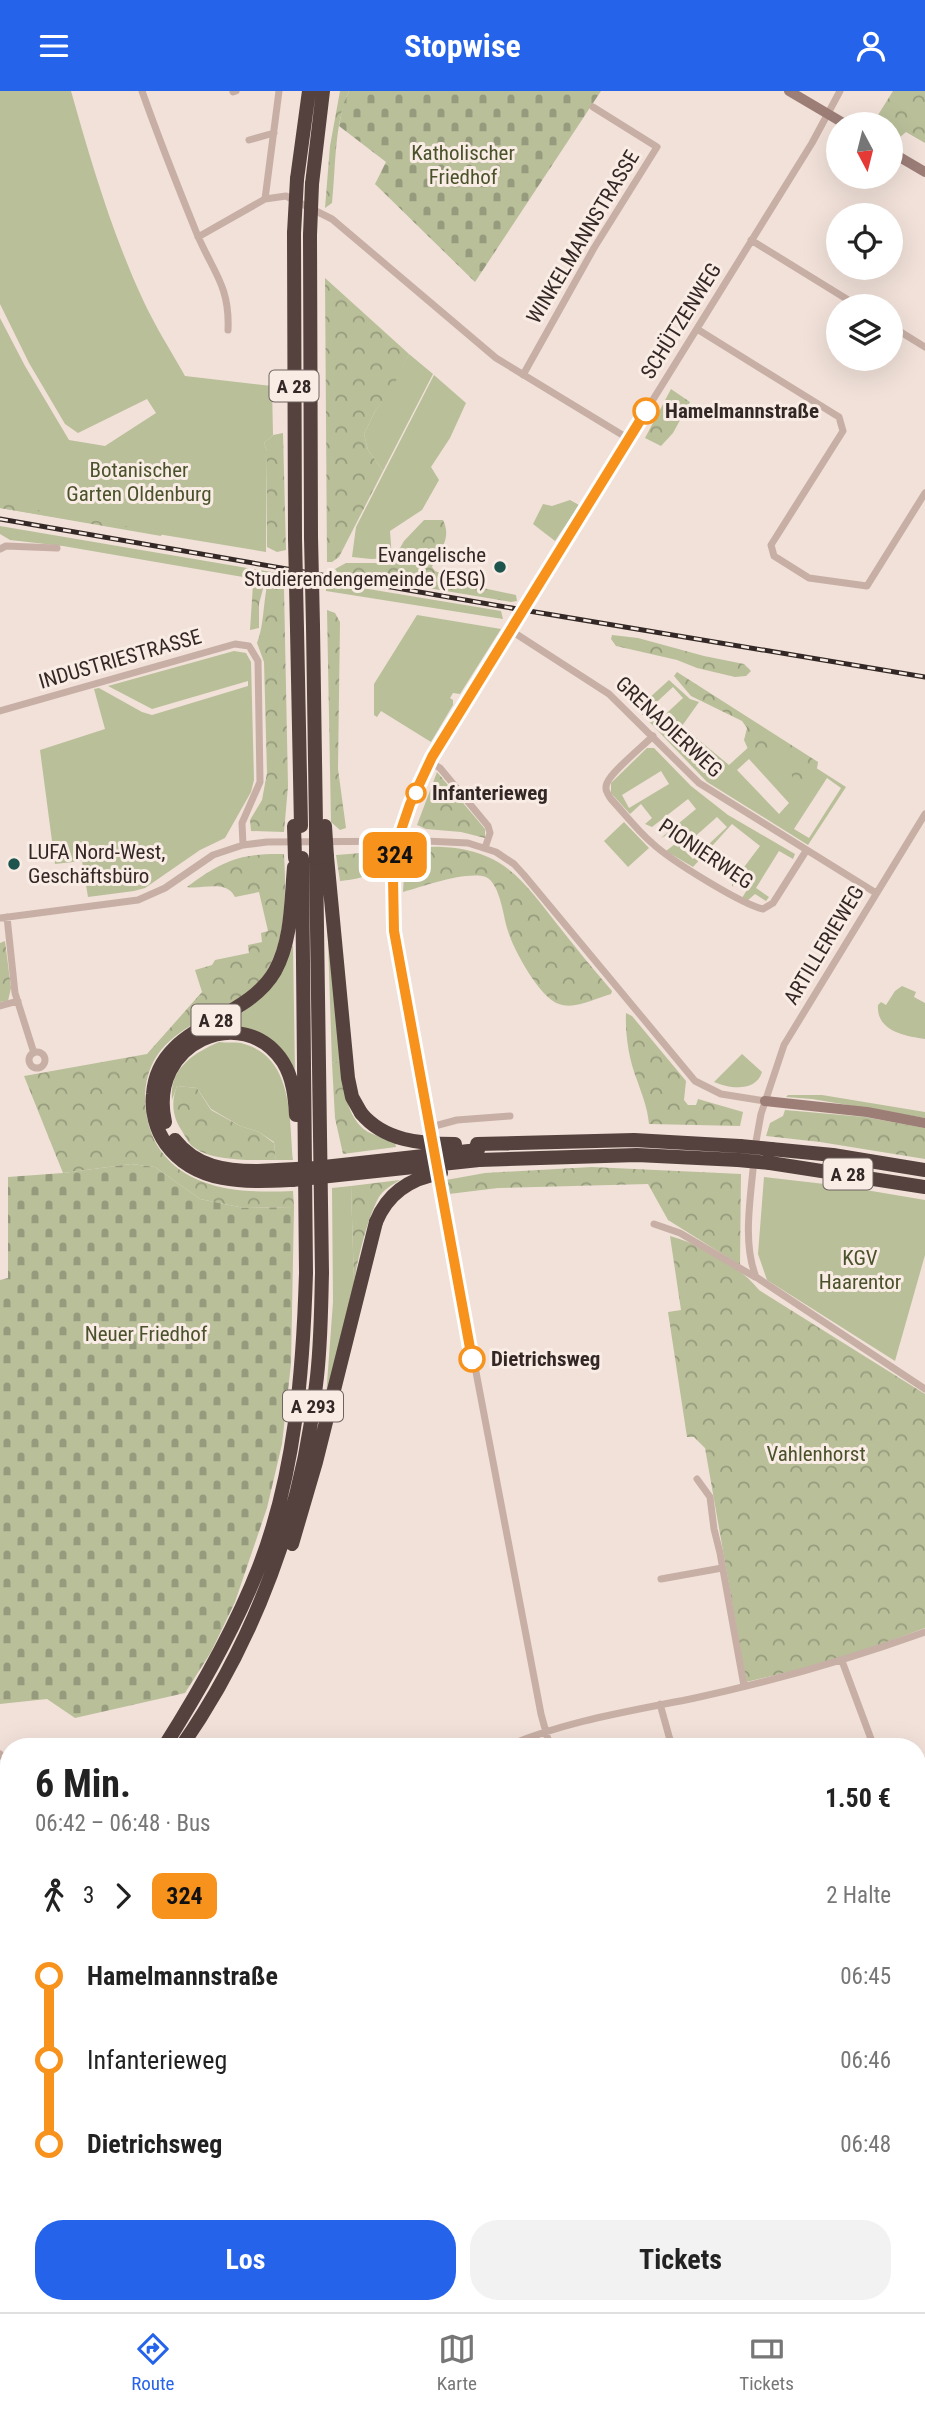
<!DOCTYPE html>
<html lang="de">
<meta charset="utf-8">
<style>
body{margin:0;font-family:"Roboto Condensed",sans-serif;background:#f2f2f2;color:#222;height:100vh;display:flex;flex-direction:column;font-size:26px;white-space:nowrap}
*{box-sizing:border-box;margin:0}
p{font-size:23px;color:#767676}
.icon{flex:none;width:38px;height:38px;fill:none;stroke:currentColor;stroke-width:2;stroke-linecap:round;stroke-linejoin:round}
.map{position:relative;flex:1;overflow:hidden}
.drawer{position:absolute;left:0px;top:1647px;width:926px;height:576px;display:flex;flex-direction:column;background:#fff;border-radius:28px 28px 0 0;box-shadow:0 7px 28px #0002}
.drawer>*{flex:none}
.badge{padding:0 14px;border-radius:10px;font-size:24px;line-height:46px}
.needle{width:46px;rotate:173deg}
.controls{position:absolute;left:826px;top:21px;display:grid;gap:14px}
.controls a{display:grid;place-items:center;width:77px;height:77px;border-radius:50%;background:#fff;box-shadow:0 7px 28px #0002;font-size:35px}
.map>.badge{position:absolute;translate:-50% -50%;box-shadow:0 0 0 4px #fff}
.legs{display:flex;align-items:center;gap:10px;height:77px;padding:0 35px;font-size:23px}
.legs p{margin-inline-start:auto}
.head{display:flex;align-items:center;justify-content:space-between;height:119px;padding:0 35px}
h1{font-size:38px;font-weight:700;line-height:52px}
.button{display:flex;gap:14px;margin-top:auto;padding:14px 35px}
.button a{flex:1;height:80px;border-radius:28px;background:#2563eb;color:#fff;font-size:28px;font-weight:700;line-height:80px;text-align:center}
.button a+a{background:#f2f2f2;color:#222}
ul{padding:0 35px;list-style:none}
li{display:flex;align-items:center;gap:24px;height:84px;font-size:26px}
li i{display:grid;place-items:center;width:10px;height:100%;margin:0 9px;background:currentColor}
li i::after{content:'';width:18px;height:18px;margin:-9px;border:5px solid;border-radius:50%;background:#fff}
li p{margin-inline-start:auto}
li:first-child i{background:linear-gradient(#0000 50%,currentColor 0)}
li:last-child i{background:linear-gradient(currentColor 50%,#0000 0)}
header{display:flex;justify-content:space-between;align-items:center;height:91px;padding:0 35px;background:#2563eb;color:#fff;font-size:32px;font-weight:700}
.tabs{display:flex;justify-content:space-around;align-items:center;height:98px;border-top:2px solid #e0e0e0;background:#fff;font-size:19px;color:#767676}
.tabs a{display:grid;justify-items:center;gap:4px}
.tabs .selected{color:#2563eb}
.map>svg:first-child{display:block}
</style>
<header><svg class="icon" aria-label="menu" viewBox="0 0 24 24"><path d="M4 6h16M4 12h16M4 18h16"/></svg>Stopwise<svg class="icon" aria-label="person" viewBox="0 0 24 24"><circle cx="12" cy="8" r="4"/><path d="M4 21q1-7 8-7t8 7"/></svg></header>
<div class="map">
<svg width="925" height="2221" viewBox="0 0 925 2221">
<defs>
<pattern id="forest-crowns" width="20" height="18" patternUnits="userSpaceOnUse" patternTransform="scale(1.75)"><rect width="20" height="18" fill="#b9bf99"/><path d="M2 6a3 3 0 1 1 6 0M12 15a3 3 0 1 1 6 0" fill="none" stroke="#979b7d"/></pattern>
<pattern id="cemetery-stones" width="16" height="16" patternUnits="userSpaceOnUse" patternTransform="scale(1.75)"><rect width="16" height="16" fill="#b9bf99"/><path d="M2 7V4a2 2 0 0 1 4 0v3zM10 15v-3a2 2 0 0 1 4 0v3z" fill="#979b7d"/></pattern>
</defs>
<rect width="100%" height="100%" fill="#f1e1d9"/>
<!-- green -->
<path fill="#b9bf99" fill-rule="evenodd" d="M 0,0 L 71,0 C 91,71 112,142 143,209 C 155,235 171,260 185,285 L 272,295 L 273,344 L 264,352 L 267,360 L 266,461 L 0,417 L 0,227 L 25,275 L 69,349 L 105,355 L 156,322 L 147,308 L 78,342 L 65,333 L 29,272 L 0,213 Z
M 409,263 L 433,283 L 383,380 L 368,359 L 364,343 L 375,320 L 390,299 Z
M 434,284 L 466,312 L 450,347 L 431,376 L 439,389 L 422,419 L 390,440 L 392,467 L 371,468 L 352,466 L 356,436 Z
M 570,409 L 579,414 L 555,450 L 533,433 L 543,413 L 552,415 Z
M 0,435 L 283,483 L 283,493 L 63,455 L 10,449 L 0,443 Z
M 326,491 L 501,520 L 503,528 L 326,500 Z
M 417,524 L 501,538 L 460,603 L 453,602 L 450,607 L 453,609 L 453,614 L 431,651 L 381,620 L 377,626 L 374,624 L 374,593 Z
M 234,560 L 246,562 L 251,571 L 254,689 L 251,701 L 225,747 L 200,759 L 145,797 L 134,800 L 88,806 L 82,770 L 55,773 L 40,659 L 105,638 L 94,598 L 99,597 L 142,621 L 152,624 L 248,595 L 248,590 L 152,618 L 108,595 Z
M 669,589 L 690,608 L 699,611 L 682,635 L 729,674 L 763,643 L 846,696 L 808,754 L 707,691 L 637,618 ZM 673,596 L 683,607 L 657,631 L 647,620 ZM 749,668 L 789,712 L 779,723 L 737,679 ZM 827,687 L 841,697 L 809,747 L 794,738 Z
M 647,657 L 654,657 L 691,695 L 728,724 L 795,763 L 793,768 L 779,760 L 756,797 L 769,806 L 766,810 L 755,803 L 747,810 L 742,807 L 750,794 L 739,786 L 732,796 L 732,792 L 760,755 L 732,733 L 693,776 L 666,760 L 675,753 L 669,743 L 661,747 L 696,718 L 688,708 L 652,736 L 645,733 L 652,727 L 641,713 L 630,723 L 611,702 L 611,692 ZM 661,680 L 669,693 L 629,717 L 622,704 ZM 717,726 L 727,736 L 693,768 L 682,757 Z
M 624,731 L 649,757 L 628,776 L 604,750 Z
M 327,820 L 341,969 L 332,972 Z
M 290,854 L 293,855 L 295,982 L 271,951 L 200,944 L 243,921 L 264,904 Z
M 902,895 L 916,901 L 914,906 L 925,912 L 925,948 C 905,945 876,940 878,914 L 881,911 L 886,914 L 895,900 Z
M 219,951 C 226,952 235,951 241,952 C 294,965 289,1027 293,1069 L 276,1069 L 274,1051 L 259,1041 L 240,1035 L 211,1018 L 197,997 L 177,995 L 172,1009 C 169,977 194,962 219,951 Z
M 742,963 L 762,981 C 756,1001 730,998 714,991 Z
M 788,1004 L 822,1004 L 925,1021 L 925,1027 L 812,1008 L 786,1006 Z
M 764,1086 L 842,1095 L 925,1109 L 925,1164 L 895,1270 L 767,1189 L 758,1163 Z
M 351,1095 L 354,1192 L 326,1306 L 333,1211 L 332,1097 Z
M 9,1756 L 9,1960 L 0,1971 L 0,1779 Z"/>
<!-- forest -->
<path fill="url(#forest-crowns)" d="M 340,0 L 349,0 C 334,33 336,76 332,112 L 325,117 L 330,55 Z
M 893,0 L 925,0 L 925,52 L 906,41 L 899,47 L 891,42 L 891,33 L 873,32 Z
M 325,187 L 409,263 L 392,298 L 375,320 L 364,343 L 368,359 L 383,380 L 339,466 L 332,471 L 327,471 Z
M 671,298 L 690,311 L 673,342 L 661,355 L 645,347 Z
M 283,342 L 286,459 L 277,461 L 267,456 L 267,360 L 264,352 L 273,344 Z
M 0,412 L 162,442 L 161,445 L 0,417 Z
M 424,429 L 443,429 C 452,448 440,459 432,476 L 435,480 L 478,496 L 516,504 L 517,510 L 511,511 L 338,482 L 335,478 L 346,472 L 387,472 L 395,466 L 404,450 Z
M 253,493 L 264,494 L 259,513 L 259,537 L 250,539 Z
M 267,495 L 284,498 L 288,695 L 284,741 L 251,740 L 250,729 L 262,709 L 267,682 L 264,571 L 257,552 C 264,534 263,514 267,495 Z
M 327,519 L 335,522 L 340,531 L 338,678 L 346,737 L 340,739 L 331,731 Z
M 612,544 L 638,547 L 704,565 L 744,573 L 751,580 L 746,585 L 735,586 L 697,577 L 677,569 L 616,555 L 611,548 Z
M 677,581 L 818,671 C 817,684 810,693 796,691 L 792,687 L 791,667 L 782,663 L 748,658 L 744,649 L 747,637 L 742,630 L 691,605 L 674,585 Z
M 437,681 L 485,738 L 485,747 L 461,741 L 426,738 L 417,734 Z
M 419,756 C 442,755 466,756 488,766 C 518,779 537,808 557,833 C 575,856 593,878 612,900 L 611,903 C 596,907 575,919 559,913 C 540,907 514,860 508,840 C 503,826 500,787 482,785 C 459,782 425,795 403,801 L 405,768 L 417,765 Z
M 362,762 L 379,773 C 371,787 356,788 340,790 L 336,764 Z
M 284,763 C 286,799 287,845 268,878 C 238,931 148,925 145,1005 C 145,1025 150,1045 161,1060 C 191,1101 247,1102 293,1100 L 294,1116 L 244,1117 L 200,1108 L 155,1076 L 131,1073 L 63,1082 L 24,985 L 147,963 L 202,901 L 195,879 L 212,874 L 215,869 L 249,862 L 248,854 L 262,851 L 261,842 L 268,840 L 259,801 L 235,806 C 226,788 202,799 187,796 C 222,770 240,762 284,763 Z
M 5,850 L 11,897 L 8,910 L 0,911 L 0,852 Z
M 626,922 L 632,925 L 686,990 L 684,1009 L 688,1014 L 696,1014 L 698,1008 L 743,1021 L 740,1035 L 649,1033 C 647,1015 643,1007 637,989 C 629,969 625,943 626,922 Z
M 341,969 C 344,994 345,1027 368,1041 C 376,1045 386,1048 395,1051 L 396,1056 L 343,1063 L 335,1027 L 332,972 Z
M 177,995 L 197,997 L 211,1019 L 240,1035 L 259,1041 L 274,1052 L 276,1069 C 252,1069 209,1071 191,1054 C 188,1051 185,1045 182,1040 C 172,1025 171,1011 177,995 Z
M 785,1019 L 865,1026 L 925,1037 L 925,1068 L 820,1051 L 766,1045 L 770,1032 L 783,1025 Z
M 592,1076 L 741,1083 L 740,1174 L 668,1129 L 648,1093 L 498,1097 L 449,1103 L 446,1089 L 485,1082 Z
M 400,1089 C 392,1094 384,1098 379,1106 C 368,1125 357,1170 354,1192 L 351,1095 Z
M 670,1145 C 701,1154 738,1173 759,1199 L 925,1303 L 925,1537 L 839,1569 L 746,1591 L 705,1357 L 694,1346 L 687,1346 L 668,1221 L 681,1219 Z"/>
<!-- cemetery -->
<path fill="url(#cemetery-stones)" d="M 349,0 L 601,0 L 475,191 L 375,93 L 386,71 L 339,35 L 343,14 Z
M 131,1073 L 155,1076 L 200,1108 L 244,1117 L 294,1116 L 291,1273 L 282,1353 L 267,1417 L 235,1511 L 211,1561 L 185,1602 L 75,1627 L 47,1608 L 0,1613 L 0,1189 L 8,1187 L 8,1086 L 63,1082 Z"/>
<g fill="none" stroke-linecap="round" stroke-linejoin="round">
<!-- stream -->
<path stroke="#79ada6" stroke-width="2.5" d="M 923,1764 L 925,1763
M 4,2198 L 9,2194
M 282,2214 L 288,2221"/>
<!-- street -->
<path stroke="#c8afa5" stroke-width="7" d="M 142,0 C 159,48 178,96 197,143 C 213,181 230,195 228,239
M 233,1 L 236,0
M 249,49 L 274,42
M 265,108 L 286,105 L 332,128 L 496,267 L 629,348
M 198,146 L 265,108 L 279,0
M 751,149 L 858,215
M 891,235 L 925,256
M 697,238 L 839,326 L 843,340 L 771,454 L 774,465 L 809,487 L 867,495 L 925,402
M 523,284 L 594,157 L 657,56 L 593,16
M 0,458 L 6,455 L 57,457
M 510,539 L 609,603 L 699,692 L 876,802
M 0,620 L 235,553 L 249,555 L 258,570 L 260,691 L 242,732 L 243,754
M 653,645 C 643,655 611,681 607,692 C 604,699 608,703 611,708 C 625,723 637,739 652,752 C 670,769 741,813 763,818 L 773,812 L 806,760
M 430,671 L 440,677 L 488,735 L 490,742 L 485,757
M 7,826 L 15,902 L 34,962
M 0,827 L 138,809 L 165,797 L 213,764 L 243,754 L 267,751 L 425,750 L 468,752 L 496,761 L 514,773 L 524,784 L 695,990 L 721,1003 L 765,1010
M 0,915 L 18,910
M29 969a8 8 0 1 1 16 0a8 8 0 1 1-16 0Z
M 431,1036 L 457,1029 L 510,1025
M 434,1052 L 394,840 L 393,787 L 397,751 L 410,713 L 430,671 L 447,641 L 812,52 L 840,0
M 755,1056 L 761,1023 L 784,954 L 925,723
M 754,1068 C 751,1105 742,1151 756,1186 L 925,1298
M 438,1081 L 541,1623 L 550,1656
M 654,1133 L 680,1142 L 755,1186
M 697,1388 L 710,1406 L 714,1438 L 720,1462 L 744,1595
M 661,1488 L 722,1477
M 842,1570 L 874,1656
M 660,1613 L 672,1656
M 505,1656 C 565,1630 631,1620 695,1607 C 774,1590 850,1568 925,1541
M 0,1663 L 9,1672
M 0,1768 L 9,1740
M 917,1770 L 925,1781
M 0,1980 L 9,1968
M 917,2109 L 925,2120
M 917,2188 L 925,2181
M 0,2205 L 13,2221
M 203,2214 L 213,2221
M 566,2214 L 572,2221
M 739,2214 L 741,2214
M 772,2214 L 778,2221
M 236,2221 L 244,2214
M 426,2221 L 434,2214
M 879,2221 L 887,2214"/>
<!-- secondary -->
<path stroke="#9c7e77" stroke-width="10" d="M 789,0 L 845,33
M 891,61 L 925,81
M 765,1010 L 867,1021 L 925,1032"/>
<!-- highway -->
<path stroke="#55413e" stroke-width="14" d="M 297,88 L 309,0
M 312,93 L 323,0
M 294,142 L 295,447
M 310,144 L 311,446
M 313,535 L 316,735
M 297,538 L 301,735
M 327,766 L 348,987 L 352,1006 L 361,1022
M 165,1031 C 147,952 243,910 283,971 C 293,987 295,1006 296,1024
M 175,1049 C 196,1076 226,1080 258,1080
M 477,1053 L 634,1049 L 740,1055
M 771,1058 L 833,1064 L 925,1079
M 479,1069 L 637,1064 L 738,1069
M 770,1072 L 925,1096
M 292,1089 C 247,1091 196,1094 166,1053 C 156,1039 151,1020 153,1003 C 158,933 245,933 275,880 C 292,849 291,810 294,776
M 292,1453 L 316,1371 L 376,1131
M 164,1656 C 200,1599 234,1540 259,1476 C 295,1383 303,1282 306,1182 L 302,767
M 181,1656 C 255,1550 302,1423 316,1294 C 321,1257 321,1219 322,1182 L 316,767
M 0,1866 L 9,1855
M 0,1891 L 9,1880"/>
<defs>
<path id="rail" d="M 0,428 L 523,519 L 925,586"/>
</defs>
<!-- rail casing -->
<use href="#rail" stroke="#342826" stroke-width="5"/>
<!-- rail -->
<use href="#rail" stroke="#f9ece5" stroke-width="2.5" stroke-dasharray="8" stroke-linecap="butt"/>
<!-- highway-bridge -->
<path stroke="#55413e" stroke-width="14" d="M 294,142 L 297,88
M 310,144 L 312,93
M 311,446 L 313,535
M 295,447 L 297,538
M 294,735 L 295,767
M 316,735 L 316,767
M 325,735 L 327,766
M 361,1022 C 384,1050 421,1053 455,1053
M 740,1055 L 771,1058
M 738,1069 L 770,1072
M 258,1080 L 315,1077 L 478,1059
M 292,1089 L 479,1069
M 376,1131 C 388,1101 411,1087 441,1082"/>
</g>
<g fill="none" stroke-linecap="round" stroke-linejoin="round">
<defs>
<path id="line-1" d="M 472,1268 L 394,840 L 393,787 L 397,751 L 410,713 L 432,666 L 646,320"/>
</defs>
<!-- line-1 casing -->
<use href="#line-1" stroke="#fff" stroke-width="16"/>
<!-- line-1 -->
<use href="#line-1" stroke="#f7931d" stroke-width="10"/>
</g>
<!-- markers -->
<g fill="#fff" stroke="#f7931d" stroke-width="3.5">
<circle cx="646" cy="320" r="12"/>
<circle cx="416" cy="702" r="9"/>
<circle cx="472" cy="1268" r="12"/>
</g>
<g fill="#1d554e" stroke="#f9ece5" stroke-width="2.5">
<circle cx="500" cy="476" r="7"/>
<circle cx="14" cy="773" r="7"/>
</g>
<g text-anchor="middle" stroke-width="6" stroke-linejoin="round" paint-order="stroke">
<!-- shield labels -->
<g fill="#f9ece5" stroke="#6f635f" stroke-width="2">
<rect x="269.5" y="279.5" width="49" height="31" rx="5"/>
<rect x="191.5" y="913.5" width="49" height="31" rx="5"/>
<rect x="823.5" y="1067.5" width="49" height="31" rx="5"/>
<rect x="283" y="1299.5" width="60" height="31" rx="5"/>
</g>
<g font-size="19" font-weight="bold" fill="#342826">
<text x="294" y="302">A 28</text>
<text x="216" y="936">A 28</text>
<text x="848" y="1090">A 28</text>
<text x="313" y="1322">A 293</text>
</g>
<!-- park labels -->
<g font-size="21" fill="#4a522b" stroke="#f9ece5">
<text x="463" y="69">Katholischer<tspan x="463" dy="24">Friedhof</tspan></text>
<text x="139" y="386">Botanischer<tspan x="139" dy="24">Garten Oldenburg</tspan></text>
<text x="860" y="1174">KGV<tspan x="860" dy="24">Haarentor</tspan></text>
<text x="146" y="1250">Neuer Friedhof</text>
<text x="816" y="1370">Vahlenhorst</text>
</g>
<!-- street labels -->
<g font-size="21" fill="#342826" stroke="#f9ece5">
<text transform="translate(583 146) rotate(-59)" y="7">WINKELMANNSTRASSE</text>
<text transform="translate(681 230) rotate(-58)" y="7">SCHÜTZENWEG</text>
<text transform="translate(120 568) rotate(-16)" y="7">INDUSTRIESTRASSE</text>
<text transform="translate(669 636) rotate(43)" y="7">GRENADIERWEG</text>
<text transform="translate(706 763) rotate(34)" y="7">PIONIERWEG</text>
<text transform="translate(824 854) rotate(-59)" y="7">ARTILLERIEWEG</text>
</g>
<!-- stop labels -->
<g font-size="21" font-weight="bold" fill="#342826" stroke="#f9ece5" text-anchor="start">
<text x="665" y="327">Hamelmannstraße</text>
<text x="432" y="709">Infanterieweg</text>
<text x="491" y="1275">Dietrichsweg</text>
</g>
<!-- poi labels -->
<g font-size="21" fill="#342826" stroke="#f9ece5" text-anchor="end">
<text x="486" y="471">Evangelische<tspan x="486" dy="24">Studierendengemeinde (ESG)</tspan></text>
<text x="28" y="768" text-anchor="start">LUFA Nord-West,<tspan x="28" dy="24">Geschäftsbüro</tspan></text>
</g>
</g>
</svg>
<div class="controls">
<a><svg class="needle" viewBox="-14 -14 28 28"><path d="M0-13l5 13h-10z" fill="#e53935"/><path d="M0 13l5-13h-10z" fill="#767676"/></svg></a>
<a><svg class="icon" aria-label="locate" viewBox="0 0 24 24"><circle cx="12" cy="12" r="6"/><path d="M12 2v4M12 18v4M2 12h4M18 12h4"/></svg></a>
<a><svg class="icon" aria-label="layers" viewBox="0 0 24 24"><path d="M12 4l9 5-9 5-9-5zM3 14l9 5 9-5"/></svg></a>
</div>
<b class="badge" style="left:395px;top:764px;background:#f7931d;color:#111">324</b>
<section class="drawer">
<div class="head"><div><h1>6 Min.</h1><p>06:42 – 06:48 · Bus</p></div><b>1.50 €</b></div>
<div class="legs"><svg class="icon" aria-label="walk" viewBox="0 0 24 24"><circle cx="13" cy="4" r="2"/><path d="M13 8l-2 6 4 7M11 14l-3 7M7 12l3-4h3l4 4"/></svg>3<svg class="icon" aria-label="forward" viewBox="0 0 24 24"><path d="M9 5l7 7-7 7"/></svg><b class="badge" style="background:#f7931d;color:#111">324</b><p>2 Halte</p></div>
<ul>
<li><i style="color:#f7931d"></i><b>Hamelmannstraße</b><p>06:45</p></li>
<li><i style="color:#f7931d"></i><span>Infanterieweg</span><p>06:46</p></li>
<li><i style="color:#f7931d"></i><b>Dietrichsweg</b><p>06:48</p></li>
</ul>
<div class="button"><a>Los</a><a>Tickets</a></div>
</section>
</div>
<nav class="tabs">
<a class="selected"><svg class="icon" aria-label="directions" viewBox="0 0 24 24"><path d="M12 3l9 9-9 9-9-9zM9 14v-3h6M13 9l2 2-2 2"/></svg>Route</a>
<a><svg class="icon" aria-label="map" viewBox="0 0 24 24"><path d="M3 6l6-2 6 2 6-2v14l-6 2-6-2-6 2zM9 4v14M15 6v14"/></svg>Karte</a>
<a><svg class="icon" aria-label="tickets" viewBox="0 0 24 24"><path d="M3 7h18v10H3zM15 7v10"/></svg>Tickets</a>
</nav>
